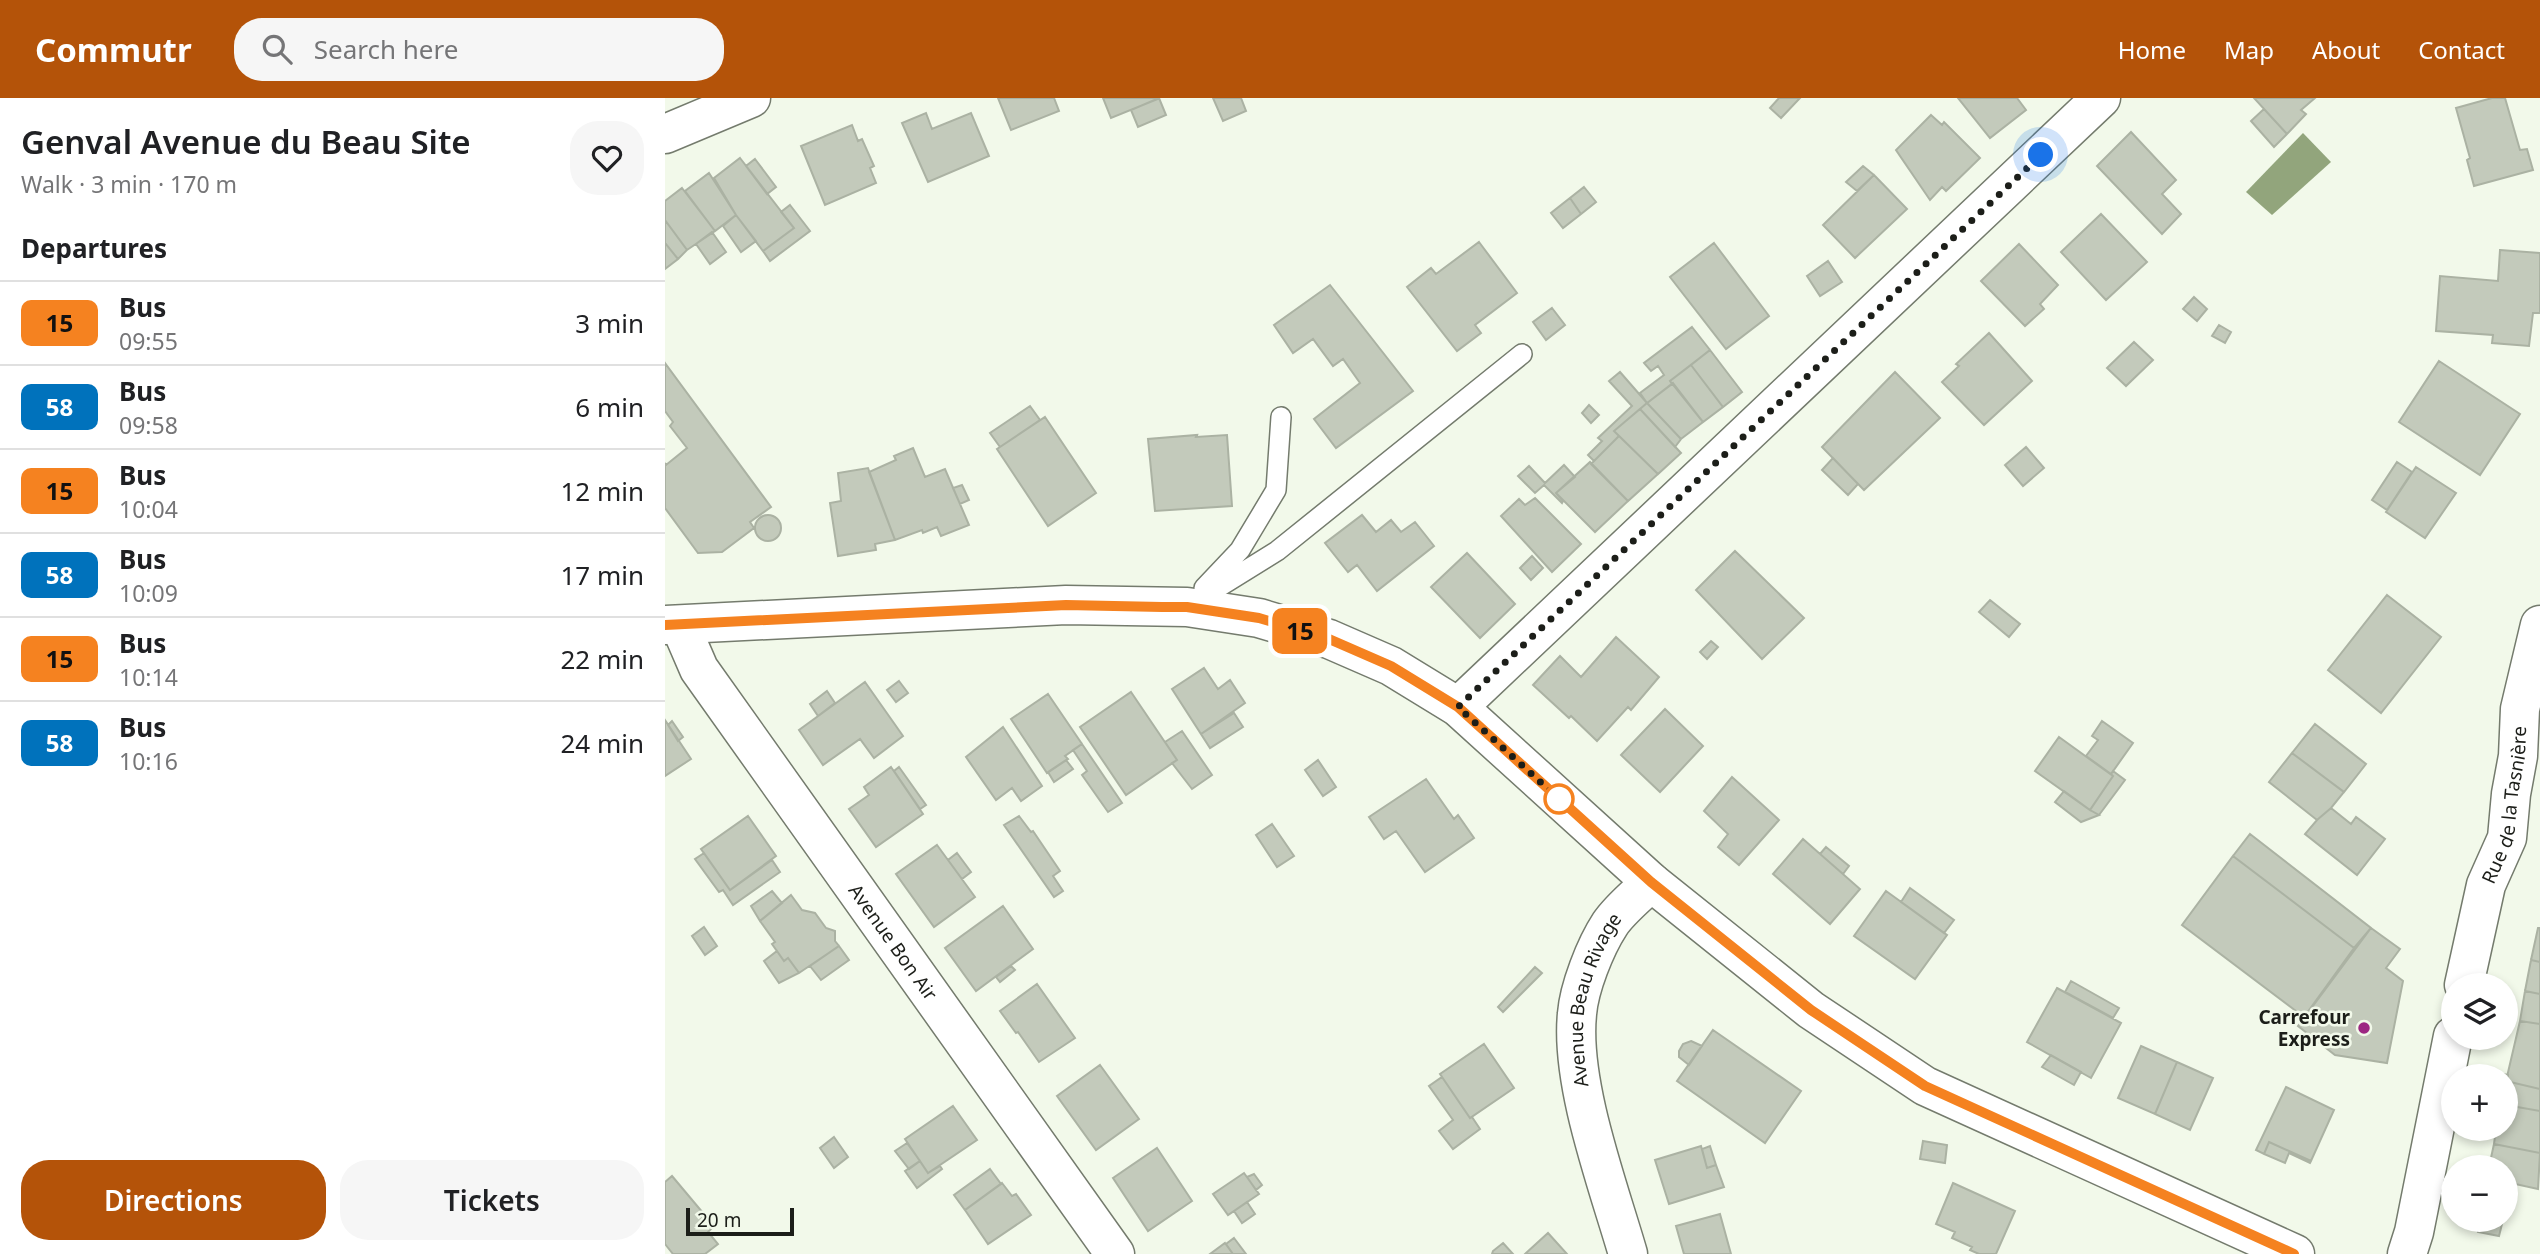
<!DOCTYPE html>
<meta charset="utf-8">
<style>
body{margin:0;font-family:"Noto Sans",sans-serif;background:#f6f6f6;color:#202124;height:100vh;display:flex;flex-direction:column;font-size:26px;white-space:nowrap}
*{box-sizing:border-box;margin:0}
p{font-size:23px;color:#757577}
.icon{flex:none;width:38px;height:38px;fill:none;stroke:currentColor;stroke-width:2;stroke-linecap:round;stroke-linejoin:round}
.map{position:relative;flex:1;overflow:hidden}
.side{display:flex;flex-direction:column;background:#fff;width:665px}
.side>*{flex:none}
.badge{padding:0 14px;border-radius:10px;font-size:24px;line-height:46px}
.controls{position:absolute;left:1776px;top:875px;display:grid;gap:14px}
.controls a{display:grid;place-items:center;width:77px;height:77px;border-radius:50%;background:#fff;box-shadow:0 4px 10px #0003;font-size:35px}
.scale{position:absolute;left:21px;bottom:18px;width:108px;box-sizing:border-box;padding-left:7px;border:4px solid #1c1e19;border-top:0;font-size:19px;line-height:24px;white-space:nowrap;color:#1c1e19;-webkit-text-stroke:5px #f2f9ea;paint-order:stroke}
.you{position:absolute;width:35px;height:35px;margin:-18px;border:5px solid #fff;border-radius:50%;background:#1a73e8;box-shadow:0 0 0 10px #1a73e833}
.map>.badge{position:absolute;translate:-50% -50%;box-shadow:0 0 0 4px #fff}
h2{padding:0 21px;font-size:26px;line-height:63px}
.round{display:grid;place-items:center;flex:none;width:74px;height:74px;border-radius:28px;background:#f6f6f6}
.overview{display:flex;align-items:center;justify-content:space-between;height:119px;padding:0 21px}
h1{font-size:33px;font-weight:600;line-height:52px}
.action{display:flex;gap:14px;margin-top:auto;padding:14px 21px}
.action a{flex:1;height:80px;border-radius:28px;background:#b45309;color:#fff;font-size:28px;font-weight:600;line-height:80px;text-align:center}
.action a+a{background:#f6f6f6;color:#202124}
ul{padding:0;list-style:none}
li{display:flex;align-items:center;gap:21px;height:84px;padding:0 21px;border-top:2px solid #e0e0e0}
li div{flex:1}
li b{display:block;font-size:26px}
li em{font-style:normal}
li .badge{min-width:77px;font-weight:700;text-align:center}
header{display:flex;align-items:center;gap:42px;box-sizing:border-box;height:98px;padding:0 35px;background:#b45309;color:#fff}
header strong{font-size:33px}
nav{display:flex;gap:38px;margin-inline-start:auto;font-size:24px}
.search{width:490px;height:63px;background:#f6f6f6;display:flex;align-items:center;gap:18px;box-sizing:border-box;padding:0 24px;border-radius:28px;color:#757577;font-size:26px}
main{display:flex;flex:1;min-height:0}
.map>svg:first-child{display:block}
</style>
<header>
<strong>Commutr</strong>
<div class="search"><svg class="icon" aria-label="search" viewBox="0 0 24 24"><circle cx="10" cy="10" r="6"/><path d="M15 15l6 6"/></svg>Search here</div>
<nav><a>Home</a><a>Map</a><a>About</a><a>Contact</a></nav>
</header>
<main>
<section class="side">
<div class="overview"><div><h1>Genval Avenue du Beau Site</h1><p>Walk · 3 min · 170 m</p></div><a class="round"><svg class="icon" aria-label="heart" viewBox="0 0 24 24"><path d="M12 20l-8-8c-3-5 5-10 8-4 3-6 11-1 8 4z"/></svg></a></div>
<h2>Departures</h2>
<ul>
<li><span class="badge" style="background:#f58220;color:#111">15</span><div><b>Bus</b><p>09:55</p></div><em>3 min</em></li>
<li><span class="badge" style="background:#0072bc;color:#fff">58</span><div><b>Bus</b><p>09:58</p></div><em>6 min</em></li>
<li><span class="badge" style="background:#f58220;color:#111">15</span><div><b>Bus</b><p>10:04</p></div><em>12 min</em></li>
<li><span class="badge" style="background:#0072bc;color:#fff">58</span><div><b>Bus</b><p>10:09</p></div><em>17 min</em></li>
<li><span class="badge" style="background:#f58220;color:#111">15</span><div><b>Bus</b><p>10:14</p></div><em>22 min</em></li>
<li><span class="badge" style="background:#0072bc;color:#fff">58</span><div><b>Bus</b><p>10:16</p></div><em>24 min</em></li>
</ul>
<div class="action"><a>Directions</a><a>Tickets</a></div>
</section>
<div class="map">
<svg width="1875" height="1156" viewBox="0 0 1875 1156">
<rect width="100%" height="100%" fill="#f2f9ea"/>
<!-- water -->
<path fill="#92a57c" d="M 1638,35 L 1666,64 L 1607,117 L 1581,94 Z"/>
<!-- building -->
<path fill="#c3cabb" stroke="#abb2a3" stroke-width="2" d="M 333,0 L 389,0 L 394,13 L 346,32 Z
M 438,0 L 495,0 L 446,20 Z
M 494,0 L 501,17 L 473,29 L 466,12 Z
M 548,0 L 576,0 L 581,13 L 558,23 Z
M 1114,0 L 1135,0 L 1116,20 L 1105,10 Z
M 1293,0 L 1352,0 L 1361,12 L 1325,40 Z
M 1589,0 L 1650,0 L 1636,12 L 1641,16 L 1622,36 Z
M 1827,0 L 1840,0 L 1855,52 L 1862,51 L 1868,72 L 1809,88 L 1802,62 L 1805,60 L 1791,10 Z
M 1599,11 L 1622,36 L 1609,49 L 1586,23 Z
M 261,15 L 267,31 L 306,15 L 324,58 L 263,84 L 237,25 Z
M 1266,17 L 1277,27 L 1279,24 L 1315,60 L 1281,93 L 1277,89 L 1265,102 L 1231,52 Z
M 187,27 L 193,43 L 197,41 L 209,68 L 205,70 L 211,85 L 160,107 L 136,48 Z
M 1466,34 L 1511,82 L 1497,96 L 1516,116 L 1497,136 L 1432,68 Z
M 75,60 L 129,130 L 98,153 L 71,117 L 49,80 Z
M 90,61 L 111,89 L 102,96 L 81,68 Z
M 1198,68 L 1209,77 L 1192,93 L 1181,84 Z
M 44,75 L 71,117 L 50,133 L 20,93 Z
M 1209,77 L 1242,111 L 1190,160 L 1158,127 Z
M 919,89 L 931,104 L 916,116 L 905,100 Z
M 17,90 L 50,133 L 22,152 L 0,122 L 0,103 Z
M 905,100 L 916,116 L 898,130 L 886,115 Z
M 125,107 L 145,133 L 105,163 L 98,153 L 129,130 L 116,114 Z
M 1436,116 L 1482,164 L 1441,202 L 1396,154 Z
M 71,117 L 91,143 L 76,154 L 58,128 Z
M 0,122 L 22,152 L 13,161 L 0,145 Z
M 47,134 L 61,154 L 45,166 L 31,146 Z
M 814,144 L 852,195 L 810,227 L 816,235 L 792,253 L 742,189 L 766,170 L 771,176 Z
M 0,145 L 13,161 L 0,171 Z
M 1049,145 L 1104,218 L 1061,251 L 1005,179 Z
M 1354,146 L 1393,187 L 1375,206 L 1379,211 L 1360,228 L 1316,183 Z
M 1835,152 L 1875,155 L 1875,215 L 1868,215 L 1864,248 L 1827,245 L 1828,237 L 1771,233 L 1775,178 L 1833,183 Z
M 1163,163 L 1177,184 L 1155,198 L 1142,178 Z
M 665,187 L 748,293 L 671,350 L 649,321 L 695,285 L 678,261 L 668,268 L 648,241 L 628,255 L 609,227 Z
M 1529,199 L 1542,211 L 1532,223 L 1518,211 Z
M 887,210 L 900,227 L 881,242 L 868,224 Z
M 1554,227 L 1566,234 L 1560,245 L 1547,238 Z
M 1027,229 L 1045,252 L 1005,283 L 1007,286 L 982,305 L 975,295 L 999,277 L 993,268 L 986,273 L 979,265 Z
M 1324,235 L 1367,283 L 1319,327 L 1277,284 L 1294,268 L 1291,266 Z
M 1469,244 L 1488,262 L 1461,288 L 1442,270 Z
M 1045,252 L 1077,294 L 1058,309 L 1026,267 Z
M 1774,263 L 1855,316 L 1815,377 L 1734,324 Z
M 0,265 L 106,409 L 85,424 L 89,430 L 57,454 L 33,455 L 0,410 L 0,365 L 1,367 L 22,350 L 5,328 L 8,324 L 0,313 Z
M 1026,267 L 1058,309 L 1038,324 L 1005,283 Z
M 955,274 L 982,305 L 949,333 L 954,338 L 929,363 L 923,357 L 937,343 L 933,340 L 967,308 L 944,283 Z
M 1230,274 L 1275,320 L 1199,392 L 1157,349 Z
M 1008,285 L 1038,324 L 1016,341 L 982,305 Z
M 982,305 L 1016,341 L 1010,349 L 975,311 Z
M 924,307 L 934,317 L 926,325 L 917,315 Z
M 365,308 L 375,322 L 335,349 L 325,335 Z
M 975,311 L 1016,355 L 993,376 L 949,333 Z
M 380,319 L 431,395 L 383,428 L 332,351 Z
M 532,337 L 531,339 L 562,337 L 567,408 L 490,413 L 483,341 Z
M 954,338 L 993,376 L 963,403 L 926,366 Z
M 1361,349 L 1379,370 L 1358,388 L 1340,367 Z
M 248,350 L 260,379 L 280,371 L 304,427 L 276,438 L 272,429 L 258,435 L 257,432 L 230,442 L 204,374 L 231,362 L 229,358 Z
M 1168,360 L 1193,386 L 1183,397 L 1157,372 Z
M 925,364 L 963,403 L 930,434 L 891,395 Z
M 1732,364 L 1747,374 L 1722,412 L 1707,402 Z
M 899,367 L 910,379 L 891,395 L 898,403 L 897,405 L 879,387 L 870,395 L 853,378 L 864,368 L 880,385 Z
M 1751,369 L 1791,395 L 1760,440 L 1721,414 Z
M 203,370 L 230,442 L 210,446 L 211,452 L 173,458 L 165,405 L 176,403 L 173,375 Z
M 297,387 L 304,402 L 295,406 L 288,390 Z
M 870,400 L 916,446 L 887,474 L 836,418 L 854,401 L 860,407 Z
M 697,417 L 711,434 L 726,422 L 736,434 L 750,424 L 769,448 L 712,493 L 692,467 L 683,474 L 660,445 Z
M90 430a13 13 0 1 1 26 0a13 13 0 1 1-26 0Z
M 1070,453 L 1139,520 L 1097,561 L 1031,492 Z
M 802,455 L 850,506 L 815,540 L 766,489 Z
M 867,458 L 878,470 L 866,482 L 855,470 Z
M 1722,497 L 1776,539 L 1716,615 L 1663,572 Z
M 1325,502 L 1355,526 L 1344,539 L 1314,514 Z
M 951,539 L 994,579 L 966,612 L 963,609 L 932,643 L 906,618 L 904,620 L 868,587 L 895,558 L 916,579 Z
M 1046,543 L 1053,549 L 1042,561 L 1035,554 Z
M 539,570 L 553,591 L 565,582 L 580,605 L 536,636 L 507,591 Z
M 234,583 L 243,595 L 231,604 L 222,592 Z
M 200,584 L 238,638 L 209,660 L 195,641 L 158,667 L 134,632 Z
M 162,593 L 170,605 L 153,618 L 145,606 Z
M 466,594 L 512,662 L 461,697 L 415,629 Z
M 383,596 L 417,646 L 400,658 L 403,661 L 382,675 L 346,621 Z
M 1000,611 L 1038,648 L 995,694 L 956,657 Z
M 569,615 L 578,629 L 545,650 L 536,636 Z
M 0,622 L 26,661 L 0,678 Z
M 7,623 L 18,639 L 13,643 L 3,627 Z
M 1437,623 L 1468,645 L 1446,676 L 1421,658 L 1433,642 L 1427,638 Z
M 1650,626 L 1701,666 L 1679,694 L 1627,655 Z
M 338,629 L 377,688 L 356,703 L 347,690 L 331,702 L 301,659 Z
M 517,633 L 547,677 L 527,691 L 507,665 L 512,662 L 500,644 Z
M 1394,639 L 1448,678 L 1425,712 L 1370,673 Z
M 417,646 L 457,705 L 443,714 L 417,677 L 422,673 L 408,652 Z
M 1627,655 L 1679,694 L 1666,710 L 1652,722 L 1604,684 Z
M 401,662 L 408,671 L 389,684 L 383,674 Z
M 653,662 L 671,689 L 658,698 L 640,672 Z
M 226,669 L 258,716 L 211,749 L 184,711 L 204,697 L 199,689 Z
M 234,669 L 261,707 L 255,711 L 229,673 Z
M 1448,673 L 1460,682 L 1434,717 L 1425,712 L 1448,678 L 1446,676 Z
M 1067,679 L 1114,722 L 1074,767 L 1053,749 L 1063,736 L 1039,713 Z
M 761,681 L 789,721 L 793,717 L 809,740 L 760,774 L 731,733 L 719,741 L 704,719 Z
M 1399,693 L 1425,712 L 1434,717 L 1416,724 L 1390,704 Z
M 1666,710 L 1686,726 L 1691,719 L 1720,741 L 1692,777 L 1640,736 L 1652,722 Z
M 83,718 L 111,758 L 65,792 L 36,751 Z
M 354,718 L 366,734 L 368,733 L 395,773 L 388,778 L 398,793 L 389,799 L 339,727 Z
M 607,726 L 629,758 L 612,769 L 591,737 Z
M 1585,736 L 1706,830 L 1689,850 L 1568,758 Z
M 1138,741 L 1195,791 L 1165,826 L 1108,776 Z
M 272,747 L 310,799 L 269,829 L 231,776 Z
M 1161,749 L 1184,768 L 1178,776 L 1155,756 Z
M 39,755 L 65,792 L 107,762 L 115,774 L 68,807 L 58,792 L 54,794 L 30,761 Z
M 292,755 L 306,774 L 297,781 L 283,762 Z
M 1568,758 L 1689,850 L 1639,919 L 1517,827 Z
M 1245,790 L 1289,822 L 1279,835 L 1236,804 Z
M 107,793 L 117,805 L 95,823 L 86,808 Z
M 1221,793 L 1282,837 L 1250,881 L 1189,838 Z
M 126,797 L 137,812 L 150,815 L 161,830 L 170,833 L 170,843 L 174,848 L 134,875 L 123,860 L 119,863 L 107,846 L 110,844 L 95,823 Z
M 338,808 L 368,851 L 311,893 L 280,850 Z
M 39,829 L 52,848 L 40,857 L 27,838 Z
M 1706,830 L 1735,851 L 1721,870 L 1738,883 L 1722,965 L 1670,957 L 1633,928 Z
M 1873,830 L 1875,830 L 1875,864 L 1866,862 Z
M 174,848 L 184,862 L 156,882 L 145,868 Z
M 112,853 L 119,863 L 123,860 L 134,875 L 114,885 L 99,863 Z
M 1866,862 L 1875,864 L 1875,896 L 1860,893 Z
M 346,868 L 350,872 L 335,884 L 331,879 Z
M 870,869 L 877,875 L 838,914 L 833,909 Z
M 1406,883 L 1454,910 L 1448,920 L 1400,894 Z
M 372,886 L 410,940 L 374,964 L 353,934 L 351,935 L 335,913 Z
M 1392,890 L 1456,925 L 1426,980 L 1362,944 Z
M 1860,893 L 1875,896 L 1875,926 L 1855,923 Z
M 1855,923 L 1875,926 L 1875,991 L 1841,983 Z
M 1048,932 L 1136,993 L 1100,1045 L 1012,983 Z
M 1026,943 L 1037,948 L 1024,967 L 1014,959 L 1014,953 L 1018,946 Z
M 819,946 L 849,990 L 805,1020 L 775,976 Z
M 1476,948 L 1512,964 L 1490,1016 L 1453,1000 Z
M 1386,957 L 1416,974 L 1409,987 L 1377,969 Z
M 1512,964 L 1548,980 L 1525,1032 L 1490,1016 Z
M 435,967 L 474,1021 L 431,1052 L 392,998 Z
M 1813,971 L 1843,977 L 1841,985 L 1841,978 L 1812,978 Z
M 777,979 L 805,1020 L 807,1019 L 815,1031 L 788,1051 L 774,1033 L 788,1022 L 764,988 Z
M 1841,983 L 1875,991 L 1875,1013 L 1841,1007 Z
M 1621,989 L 1669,1012 L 1646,1063 L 1604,1044 L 1599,1056 L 1591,1052 Z
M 1841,1007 L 1875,1013 L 1875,1055 L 1829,1046 L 1831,1031 L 1841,1031 Z
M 288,1008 L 312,1042 L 263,1075 L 240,1041 Z
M 169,1039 L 183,1059 L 169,1070 L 155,1050 Z
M 1258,1043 L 1282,1047 L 1280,1065 L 1255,1061 Z
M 1604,1044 L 1646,1063 L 1645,1065 L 1624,1055 L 1620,1065 L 1599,1056 Z
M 242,1045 L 255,1063 L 244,1071 L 230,1053 Z
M 1829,1046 L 1875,1055 L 1873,1091 L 1841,1084 L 1841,1069 L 1824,1069 Z
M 1036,1048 L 1042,1070 L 1051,1067 L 1059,1089 L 1004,1106 L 990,1062 Z
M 1045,1048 L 1051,1067 L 1042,1070 L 1037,1051 Z
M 492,1050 L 527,1103 L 483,1133 L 448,1080 Z
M 255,1063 L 263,1075 L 275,1068 L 277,1071 L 252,1090 L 240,1073 Z
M 325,1071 L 336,1086 L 300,1112 L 289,1097 Z
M 579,1075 L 594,1096 L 563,1117 L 548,1096 Z
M 589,1076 L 597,1087 L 591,1092 L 582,1079 Z
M 7,1078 L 49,1128 L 43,1134 L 53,1146 L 40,1156 L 8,1156 L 0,1146 L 0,1084 Z
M 337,1085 L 347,1098 L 351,1096 L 366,1117 L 323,1146 L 300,1112 Z
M 1288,1085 L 1350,1113 L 1331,1156 L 1314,1156 L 1305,1152 L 1307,1149 L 1287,1140 L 1290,1134 L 1271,1126 Z
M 582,1104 L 590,1116 L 577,1125 L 569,1113 Z
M 1055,1116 L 1066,1156 L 1019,1156 L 1011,1128 Z
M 1815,1122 L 1838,1122 L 1834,1138 L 1813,1134 Z
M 883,1135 L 902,1156 L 860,1156 Z
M 569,1140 L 581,1156 L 568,1156 L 561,1146 Z
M 560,1145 L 568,1156 L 545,1156 Z
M 838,1145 L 848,1156 L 827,1156 L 828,1153 Z"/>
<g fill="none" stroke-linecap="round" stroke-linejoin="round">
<defs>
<path id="service" d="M 539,490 L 575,452 L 611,392 L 616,319
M 525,507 L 612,453 L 857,256"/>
<g id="minor">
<path d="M 0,36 L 86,0"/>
<path id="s1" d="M 15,527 L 34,571 L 450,1156"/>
<path d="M 793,609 L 1436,0"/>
<path id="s2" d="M 1799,887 L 1821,787 L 1842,740 L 1846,696 L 1853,658 L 1855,611 L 1875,527"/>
<path id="s3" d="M 963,1156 C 943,1087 905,986 912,916 C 914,890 930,849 945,826 C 955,811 973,797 986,784"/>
<path d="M 1742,1156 L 1749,1134 L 1788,938"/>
</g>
<path id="secondary" d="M 0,527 L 401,507 L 522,509 L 594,520 L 664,541 L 726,568 L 793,609 L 986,784 L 1146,912 L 1260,988 L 1630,1156"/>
</defs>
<!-- service casing -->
<use href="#service" stroke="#747b6d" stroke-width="22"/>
<!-- minor casing -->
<use href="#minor" stroke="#747b6d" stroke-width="41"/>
<!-- secondary casing -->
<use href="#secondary" stroke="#747b6d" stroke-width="41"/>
<!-- service -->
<use href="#service" stroke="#fff" stroke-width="19"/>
<!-- minor -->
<use href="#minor" stroke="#fff" stroke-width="38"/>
<!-- secondary -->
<use href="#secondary" stroke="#fff" stroke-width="38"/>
</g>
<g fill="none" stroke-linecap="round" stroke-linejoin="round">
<defs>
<path id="line" d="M 0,527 L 401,507 L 497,509 L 522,509 L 594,520 L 664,541 L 726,568 L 793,609 L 986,784 L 1146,912 L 1260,988 L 1629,1156"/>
</defs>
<!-- line casing -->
<use href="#line" stroke="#fff" stroke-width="16"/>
<!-- line -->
<use href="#line" stroke="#f58220" stroke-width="10"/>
<!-- walk -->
<path stroke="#1c1e19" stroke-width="7" stroke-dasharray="0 12.6" d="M 894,701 L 793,609 L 1376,57"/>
</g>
<!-- markers -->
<circle fill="#fff" stroke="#f58220" stroke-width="3.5" cx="894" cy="701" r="14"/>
<circle fill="#9c2782" stroke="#f2f9ea" stroke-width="2.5" cx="1699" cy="930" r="7"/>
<g text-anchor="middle" stroke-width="5" stroke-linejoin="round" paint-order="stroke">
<!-- street labels -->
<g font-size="19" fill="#1c1e19" stroke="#f2f9ea">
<text dy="7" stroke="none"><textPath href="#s2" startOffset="186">Rue de la Tasnière</textPath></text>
<text dy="7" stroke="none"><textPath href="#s1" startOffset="383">Avenue Bon Air</textPath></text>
<text dy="7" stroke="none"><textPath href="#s3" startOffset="264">Avenue Beau Rivage</textPath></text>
</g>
<!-- poi labels -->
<g font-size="19" font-weight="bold" fill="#1c1e19" stroke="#f2f9ea" text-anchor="end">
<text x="1685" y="926">Carrefour<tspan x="1685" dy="22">Express</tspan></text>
</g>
</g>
</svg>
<div class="controls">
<a><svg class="icon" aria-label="layers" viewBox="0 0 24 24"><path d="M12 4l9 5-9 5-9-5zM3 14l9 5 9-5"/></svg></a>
<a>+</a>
<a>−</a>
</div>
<div class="scale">20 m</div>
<div class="you" style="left:1376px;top:57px"></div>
<b class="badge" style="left:635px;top:533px;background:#f58220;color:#111">15</b>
</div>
</main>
